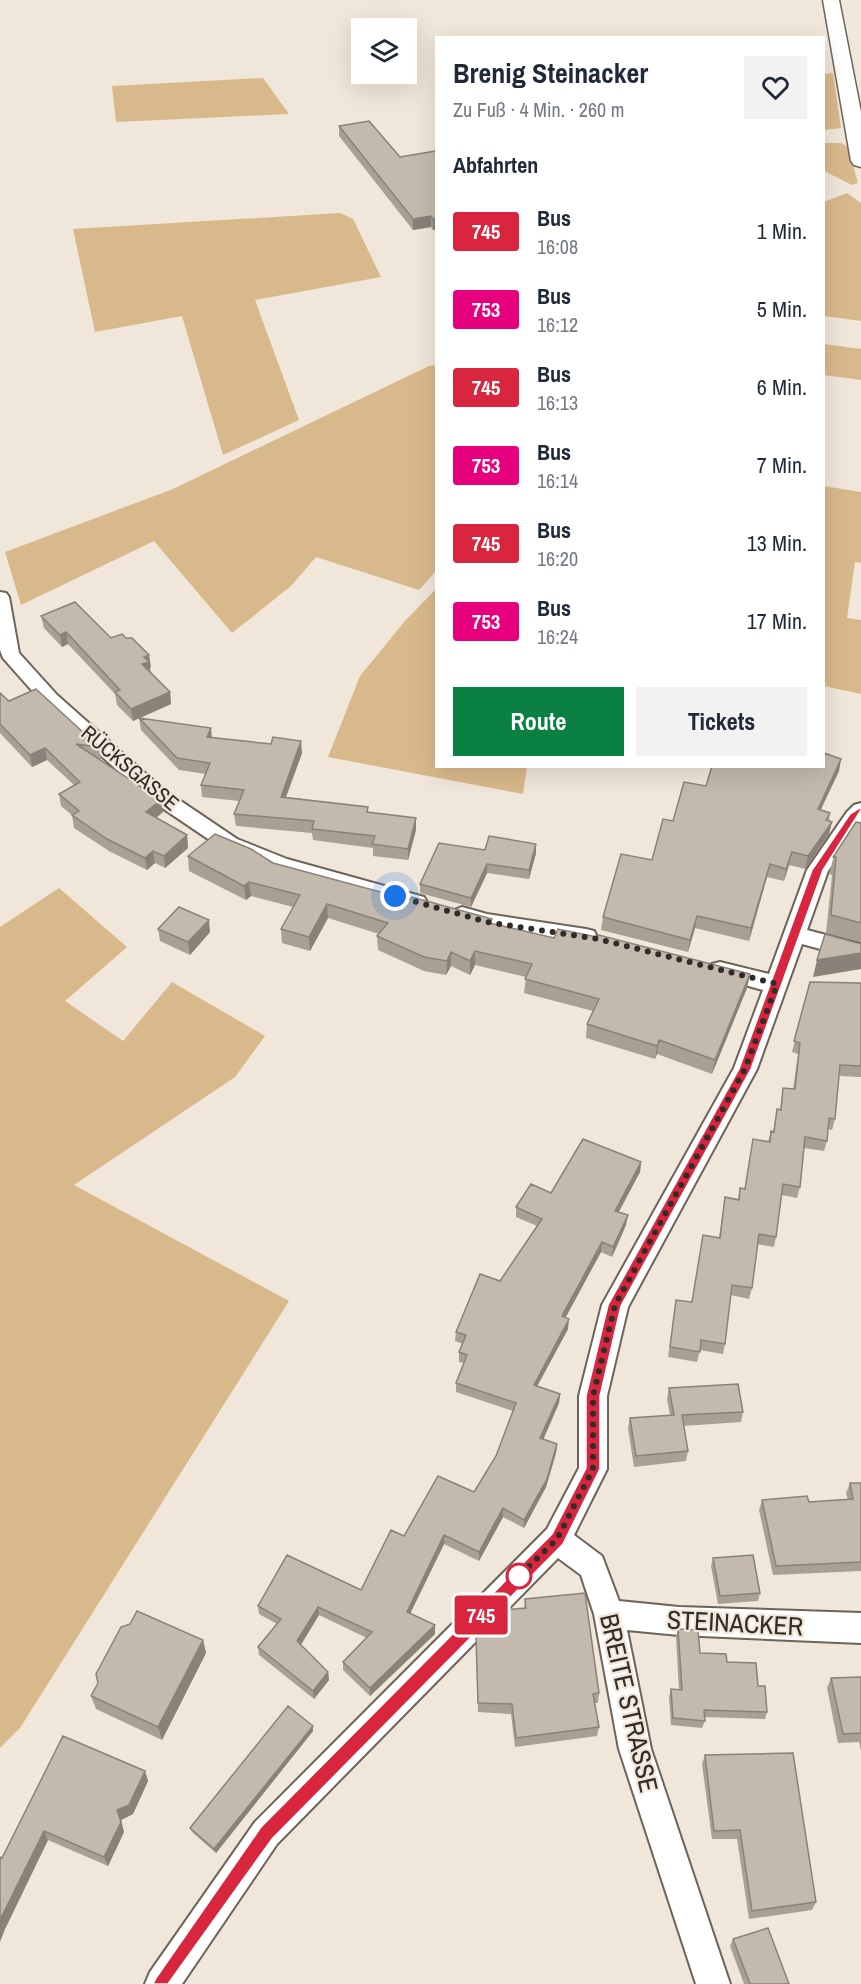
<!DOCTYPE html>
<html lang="de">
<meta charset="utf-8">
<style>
body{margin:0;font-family:"Archivo Narrow",sans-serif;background:#f2f2f3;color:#1f2937;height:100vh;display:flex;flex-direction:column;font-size:22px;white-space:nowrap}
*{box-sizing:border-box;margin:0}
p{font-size:20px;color:#747a83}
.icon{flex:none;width:33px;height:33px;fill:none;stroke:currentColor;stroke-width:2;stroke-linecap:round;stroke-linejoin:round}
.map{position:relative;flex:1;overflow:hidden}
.panel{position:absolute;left:435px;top:36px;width:390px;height:732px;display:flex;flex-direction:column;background:#fff;border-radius:0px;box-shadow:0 6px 24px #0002}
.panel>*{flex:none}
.badge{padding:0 12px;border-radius:4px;font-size:21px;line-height:39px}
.buttons{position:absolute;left:351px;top:18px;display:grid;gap:12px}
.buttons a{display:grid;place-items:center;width:66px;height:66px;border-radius:0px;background:#fff;box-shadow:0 6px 24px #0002;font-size:30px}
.you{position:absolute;width:30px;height:30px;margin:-15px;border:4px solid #fff;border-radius:50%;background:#1a73e8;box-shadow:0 0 0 9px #1a73e833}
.map>.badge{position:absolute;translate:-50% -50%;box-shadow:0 0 0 3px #fff}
h2{padding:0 18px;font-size:22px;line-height:54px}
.round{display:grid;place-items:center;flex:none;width:63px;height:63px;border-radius:0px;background:#f2f2f3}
.summary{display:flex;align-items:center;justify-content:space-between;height:102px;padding:0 18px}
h1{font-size:28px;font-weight:700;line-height:45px}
.action{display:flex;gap:12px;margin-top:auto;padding:12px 18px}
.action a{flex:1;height:69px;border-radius:0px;background:#0b8043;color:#fff;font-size:24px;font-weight:700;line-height:69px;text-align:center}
.action a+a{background:#f2f2f3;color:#1f2937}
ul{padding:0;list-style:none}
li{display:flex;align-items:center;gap:18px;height:78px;padding:0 18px}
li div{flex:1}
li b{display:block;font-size:22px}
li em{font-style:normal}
li .badge{min-width:66px;font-weight:700;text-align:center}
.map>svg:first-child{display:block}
</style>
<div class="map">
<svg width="861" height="1984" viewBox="0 0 861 1984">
<rect width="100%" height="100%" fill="#f0e6d9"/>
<!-- green -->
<path fill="#d8b98b" d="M 833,73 L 841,128 L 824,130 L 824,74 Z
M 263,78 L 289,114 L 116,122 L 112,86 Z
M 824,143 L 841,143 L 848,147 L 858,183 L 852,185 L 824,171 Z
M 847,193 L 861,203 L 861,321 L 824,316 L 824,202 Z
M 340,213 L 353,219 L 381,277 L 255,300 L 299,420 L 223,455 L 182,316 L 95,332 L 73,229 Z
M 824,344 L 861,349 L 861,380 L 824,375 Z
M 436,365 L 436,571 L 419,590 L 316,557 L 291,586 L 232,633 L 154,541 L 21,605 L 5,552 L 173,489 L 429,366 Z
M 824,486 L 861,492 L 861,563 L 855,562 L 847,618 L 861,620 L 861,694 L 824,686 Z
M 436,589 L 436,766 L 527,767 L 523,794 L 328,757 L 360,676 L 405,621 Z
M 59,888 L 127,947 L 65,1001 L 123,1041 L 172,982 L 265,1036 L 235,1077 L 74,1185 L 289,1301 L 20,1728 L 0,1748 L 0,927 Z"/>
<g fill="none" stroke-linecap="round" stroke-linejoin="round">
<defs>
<path id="minor" d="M 0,592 L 6,593 L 9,597 L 19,653 L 57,695 L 163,789 L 237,839 L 287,859 L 424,897 L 427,902 L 424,907 L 416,910 L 273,869 L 223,849 L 149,799 L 43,703 L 3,658 L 0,650 Z
M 861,803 L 861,822 L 828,871 L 807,930 L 861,944 L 861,960 L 802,944 L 757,1069 L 628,1307 L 607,1396 L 607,1469 L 574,1535 L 602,1556 L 619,1601 L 679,1607 L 861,1613 L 861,1643 L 679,1635 L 627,1630 L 651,1749 L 730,1984 L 696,1984 L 619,1749 L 594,1614 L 581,1575 L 558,1558 L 277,1844 L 182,1984 L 145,1984 L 150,1972 L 255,1822 L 547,1529 L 579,1468 L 579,1396 L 602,1305 L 734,1068 L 763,990 L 712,976 L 709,970 L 712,964 L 720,962 L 769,974 L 807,870 L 847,812 L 854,805 Z
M 462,907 L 487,914 L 586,929 L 594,931 L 597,937 L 594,943 L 586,945 L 487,930 L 454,920 L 451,915 L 454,910 Z"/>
<path id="primary" d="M 823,0 L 839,0 L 861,112 L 861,167 L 854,165 L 851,161 Z"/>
</defs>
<!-- minor casing -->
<use href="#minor" stroke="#6c6458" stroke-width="4"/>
<!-- primary casing -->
<use href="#primary" stroke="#6c6458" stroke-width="3"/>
<!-- minor -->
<use href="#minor" fill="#fff" fill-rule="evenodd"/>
<!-- primary -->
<use href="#primary" fill="#fff" fill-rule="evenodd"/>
</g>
<!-- wall -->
<path fill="#a8a095" d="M 339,126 L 400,157 L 436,151 L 436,229 L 433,230 L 431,227 L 413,230 L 339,136 Z
M 41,616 L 111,638 L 126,638 L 149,655 L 150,673 L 170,692 L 171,704 L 140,718 L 212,737 L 302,753 L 286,797 L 368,807 L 368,812 L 416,830 L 408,860 L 373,856 L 373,848 L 313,840 L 312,833 L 236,826 L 234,814 L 239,801 L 202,797 L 201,785 L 206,774 L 179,770 L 141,730 L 139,718 L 133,721 L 117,705 L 115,694 L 68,644 L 62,647 L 44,628 Z
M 0,693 L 9,701 L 99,747 L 101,759 L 99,759 L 161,800 L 163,812 L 156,818 L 187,835 L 188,848 L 165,868 L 155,863 L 147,870 L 109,851 L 74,828 L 72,815 L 61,806 L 59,794 L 74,785 L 47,760 L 32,767 L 0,733 Z
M 839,771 L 820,810 L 830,813 L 829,821 L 832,822 L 829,834 L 805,869 L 789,865 L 784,881 L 767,877 L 749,941 L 695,928 L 688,952 L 601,930 L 603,917 L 652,860 L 673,821 L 706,786 Z
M 861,823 L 861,942 L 826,933 L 832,875 L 829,874 L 834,855 Z
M 536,844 L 536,853 L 529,879 L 487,873 L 471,907 L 420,893 L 420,884 L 485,850 Z
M 188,856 L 273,863 L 410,900 L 492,919 L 491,923 L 554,938 L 750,974 L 747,988 L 712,1074 L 657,1054 L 655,1059 L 586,1038 L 587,1024 L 593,1011 L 524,993 L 526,977 L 475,965 L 470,975 L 451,966 L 446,975 L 424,971 L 378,950 L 377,936 L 379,934 L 328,918 L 310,951 L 282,943 L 281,929 L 293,907 L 251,896 L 246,900 L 189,871 Z
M 158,929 L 210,932 L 190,955 L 160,941 Z
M 810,982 L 861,983 L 861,1077 L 839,1076 L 835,1119 L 832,1130 L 828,1129 L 827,1141 L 824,1151 L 804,1148 L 800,1187 L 797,1198 L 782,1195 L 776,1237 L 774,1247 L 757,1244 L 752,1288 L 749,1299 L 731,1295 L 725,1344 L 723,1354 L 700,1350 L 697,1362 L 668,1357 L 676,1300 L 691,1302 L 719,1238 L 725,1197 L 738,1199 L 740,1188 L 745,1189 L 753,1139 L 768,1142 L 771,1131 L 773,1132 L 777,1109 L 780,1110 L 783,1088 L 793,1089 L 798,1054 L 792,1052 Z
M 641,1162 L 640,1172 L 619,1212 L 626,1225 L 612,1257 L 601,1252 L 565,1318 L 568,1329 L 537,1386 L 560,1394 L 559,1403 L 543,1439 L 557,1444 L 556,1453 L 546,1487 L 524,1528 L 503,1517 L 479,1561 L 444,1544 L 410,1614 L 435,1634 L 370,1696 L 343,1670 L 343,1662 L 367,1638 L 319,1615 L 301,1645 L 328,1672 L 329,1680 L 314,1699 L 259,1655 L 258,1647 L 277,1624 L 259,1614 L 258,1606 L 361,1590 L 404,1536 L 474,1492 L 496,1456 L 513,1411 L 456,1392 L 456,1383 L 464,1363 L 459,1362 L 459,1352 L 463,1344 L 455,1341 L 456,1332 L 500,1281 L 537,1226 L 516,1217 L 516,1207 L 551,1193 Z
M 669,1388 L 743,1412 L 741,1422 L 683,1426 L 688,1451 L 686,1461 L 634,1467 L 628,1428 L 630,1418 L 670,1415 L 667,1399 Z
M 850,1483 L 861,1483 L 861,1571 L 773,1575 L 759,1510 L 762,1500 L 809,1502 L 848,1500 L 846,1493 Z
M 713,1558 L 760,1593 L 758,1601 L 718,1604 L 711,1566 Z
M 525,1599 L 599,1693 L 598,1703 L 595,1703 L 599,1727 L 597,1736 L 515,1747 L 511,1714 L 478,1712 L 476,1636 L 524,1608 Z
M 678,1629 L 700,1653 L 727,1662 L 758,1686 L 767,1712 L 765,1719 L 704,1717 L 705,1721 L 702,1728 L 671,1725 L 669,1697 L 671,1689 L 679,1690 L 676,1637 Z
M 203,1640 L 206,1653 L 162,1740 L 96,1709 L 91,1696 L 98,1683 Z
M 861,1677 L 861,1751 L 859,1742 L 838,1743 L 827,1688 L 831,1678 Z
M 313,1731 L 216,1853 L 192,1832 L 190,1828 Z
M 63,1736 L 145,1771 L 148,1781 L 133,1814 L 121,1820 L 124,1832 L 108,1866 L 48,1840 L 5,1929 Z
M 705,1755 L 816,1902 L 812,1910 L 749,1919 L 737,1839 L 712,1839 L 702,1764 Z
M 733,1939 L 789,1984 L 744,1984 L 730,1946 Z"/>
<!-- shaded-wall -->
<path fill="#888279" d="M 431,216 L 431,227 L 413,230 L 413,219 Z
M 436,218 L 436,229 L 433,230 L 433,219 Z
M 66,632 L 68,644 L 62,647 L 60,635 Z
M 149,655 L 151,667 L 150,668 L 151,674 L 142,664 L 144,657 Z
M 170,692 L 171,704 L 133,721 L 131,709 Z
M 211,728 L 212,740 L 207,737 Z
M 301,741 L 302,753 L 282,808 L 281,797 Z
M 45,748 L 47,760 L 32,767 L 30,755 Z
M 841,759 L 839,771 L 815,822 L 818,809 Z
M 161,800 L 163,812 L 148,824 L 146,812 Z
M 416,818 L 416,830 L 408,860 L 408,849 Z
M 832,822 L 829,834 L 805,869 L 808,856 Z
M 187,835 L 188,848 L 165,868 L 164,856 Z
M 536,844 L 536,853 L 529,879 L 529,870 Z
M 153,851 L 155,863 L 147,870 L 145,858 Z
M 792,852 L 789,865 L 784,881 L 786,869 Z
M 487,864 L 487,873 L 471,907 L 471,898 Z
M 770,864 L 767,877 L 749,941 L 751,928 Z
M 249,882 L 251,896 L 246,900 L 244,886 Z
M 327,904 L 328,918 L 310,951 L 309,937 Z
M 697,916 L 695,928 L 688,952 L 690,940 Z
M 209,920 L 210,932 L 190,955 L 188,942 Z
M 475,951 L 475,965 L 470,975 L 470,961 Z
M 451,952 L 451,966 L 446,975 L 447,961 Z
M 861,953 L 861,969 L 813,977 L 817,960 Z
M 750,974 L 747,988 L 712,1074 L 715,1060 Z
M 659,1040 L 657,1054 L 655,1059 L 657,1046 Z
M 641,1162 L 640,1172 L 614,1220 L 615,1211 Z
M 628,1215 L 626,1225 L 612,1257 L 613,1247 Z
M 602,1242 L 601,1252 L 561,1326 L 562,1316 Z
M 569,1319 L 568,1329 L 533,1394 L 534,1385 Z
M 560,1394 L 559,1403 L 540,1447 L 540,1438 Z
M 557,1444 L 556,1453 L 546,1487 L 524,1528 L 524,1520 Z
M 503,1508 L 503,1517 L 479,1561 L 479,1552 Z
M 444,1535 L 444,1544 L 407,1620 L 407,1612 Z
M 318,1607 L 319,1615 L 298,1649 L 297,1641 Z
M 435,1625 L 435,1634 L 370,1696 L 370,1688 Z
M 203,1640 L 206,1653 L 162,1740 L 158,1727 Z
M 328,1672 L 329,1680 L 314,1699 L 313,1691 Z
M 313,1726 L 313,1731 L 216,1853 L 214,1849 Z
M 145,1771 L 148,1781 L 133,1814 L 121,1820 L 124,1832 L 108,1866 L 104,1857 L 117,1810 Z
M 44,1831 L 48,1840 L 5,1929 L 0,1942 L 0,1920 Z"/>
<!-- building -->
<path fill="#c3baad" stroke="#888279" stroke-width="1.5" d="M 369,121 L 400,157 L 436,151 L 436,218 L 433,219 L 431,216 L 413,219 L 339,126 Z
M 75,602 L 111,638 L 122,634 L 126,638 L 132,638 L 149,655 L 144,657 L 149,662 L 142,664 L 170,692 L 131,709 L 115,692 L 120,690 L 66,632 L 60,635 L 41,616 Z
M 36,689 L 99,747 L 76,744 L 161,800 L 146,812 L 187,835 L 164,856 L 153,851 L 145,858 L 107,839 L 72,815 L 79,811 L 59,794 L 80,782 L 45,748 L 30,755 L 0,724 L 0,693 L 9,701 Z
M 139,718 L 211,728 L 207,737 L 271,744 L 273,737 L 301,741 L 281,797 L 368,807 L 367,812 L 416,818 L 408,849 L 372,844 L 375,836 L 312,829 L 314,821 L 234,814 L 244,790 L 201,785 L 210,763 L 177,758 Z
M 824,753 L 841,759 L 818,809 L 830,813 L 826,820 L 832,822 L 808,856 L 792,852 L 786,869 L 770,864 L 751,928 L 697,916 L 690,940 L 603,917 L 621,854 L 652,860 L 663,819 L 673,821 L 684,782 L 706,786 L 712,766 L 824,766 Z
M 856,822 L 861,823 L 861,923 L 831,915 L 836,857 L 833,857 Z
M 215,834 L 251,849 L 273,863 L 410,900 L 412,897 L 492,919 L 490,923 L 554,938 L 558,929 L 597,937 L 599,935 L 750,974 L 715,1060 L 659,1040 L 657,1046 L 587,1024 L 599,999 L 525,979 L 532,964 L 475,951 L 470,961 L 451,952 L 447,961 L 424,957 L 377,936 L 388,923 L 327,904 L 309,937 L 281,929 L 300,895 L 249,882 L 244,886 L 188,856 Z
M 489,836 L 536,844 L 529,870 L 487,864 L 471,898 L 420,884 L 439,843 L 485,850 Z
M 179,907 L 209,920 L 188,942 L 158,929 Z
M 825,934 L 861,944 L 861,953 L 817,960 Z
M 810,982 L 861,983 L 861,1066 L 840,1065 L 835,1119 L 829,1118 L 827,1141 L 805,1137 L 800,1187 L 783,1184 L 776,1237 L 759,1234 L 752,1288 L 732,1285 L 725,1344 L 701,1340 L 700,1352 L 670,1347 L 676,1300 L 692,1302 L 703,1235 L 720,1238 L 725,1197 L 739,1200 L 740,1188 L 745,1189 L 753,1139 L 770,1142 L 771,1131 L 774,1132 L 777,1109 L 781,1110 L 783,1088 L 795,1089 L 800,1043 L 794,1041 Z
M 583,1139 L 641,1162 L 615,1211 L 628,1215 L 613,1247 L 602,1242 L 562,1316 L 569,1319 L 534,1385 L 560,1394 L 540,1438 L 557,1444 L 547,1479 L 524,1520 L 503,1508 L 479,1552 L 444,1535 L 407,1612 L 435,1625 L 370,1688 L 343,1662 L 372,1632 L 318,1607 L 297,1641 L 328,1672 L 313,1691 L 258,1647 L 281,1619 L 258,1606 L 287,1555 L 361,1590 L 391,1530 L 404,1536 L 438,1476 L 474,1492 L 496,1456 L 516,1403 L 456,1383 L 467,1355 L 459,1352 L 466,1335 L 456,1332 L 480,1274 L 500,1281 L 542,1219 L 516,1207 L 531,1184 L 551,1193 Z
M 738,1384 L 743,1412 L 682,1415 L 688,1451 L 636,1456 L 630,1418 L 674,1415 L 669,1388 Z
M 850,1483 L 861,1483 L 861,1562 L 776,1566 L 762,1500 L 807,1496 L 809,1502 L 853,1499 Z
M 753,1555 L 760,1593 L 720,1596 L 713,1558 Z
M 585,1593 L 599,1693 L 593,1694 L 599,1727 L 516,1738 L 512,1704 L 478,1703 L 476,1636 L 501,1610 L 526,1608 L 525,1599 Z
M 137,1611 L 203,1640 L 158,1727 L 91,1696 L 98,1683 L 96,1674 L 121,1627 L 130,1624 Z
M 678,1629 L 698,1630 L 700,1653 L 726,1654 L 727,1662 L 756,1663 L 758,1686 L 765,1686 L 767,1712 L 704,1710 L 705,1721 L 673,1718 L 671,1689 L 682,1690 Z
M 861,1677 L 861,1733 L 843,1734 L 831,1678 Z
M 288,1706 L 313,1726 L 214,1849 L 190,1828 Z
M 63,1736 L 145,1771 L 129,1805 L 117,1810 L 121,1822 L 104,1857 L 44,1831 L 0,1920 L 0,1857 L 2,1858 Z
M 793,1753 L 816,1902 L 752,1911 L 740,1830 L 714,1831 L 705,1755 Z
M 768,1928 L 789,1984 L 750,1984 L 733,1939 Z"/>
<!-- line -->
<path fill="#d7263d" stroke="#fff" stroke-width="1.5" d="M 861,807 L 861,810 L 823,870 L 751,1069 L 621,1306 L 600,1396 L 600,1469 L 563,1544 L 272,1839 L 168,1984 L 153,1984 L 156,1978 L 261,1827 L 552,1534 L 586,1468 L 586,1396 L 608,1305 L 739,1069 L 812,870 L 850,814 Z"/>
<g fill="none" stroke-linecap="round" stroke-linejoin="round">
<!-- walk -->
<path stroke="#302c27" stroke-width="6" stroke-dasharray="0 10.8" d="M 395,896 L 487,922 L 598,939 L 777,984 L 745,1069 L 615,1305 L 593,1396 L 593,1469 L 557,1539 L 517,1578 L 519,1576"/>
</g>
<!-- markers -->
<circle fill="#fff" stroke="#d7263d" stroke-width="3" cx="519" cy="1576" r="12"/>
<g text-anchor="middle" stroke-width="4.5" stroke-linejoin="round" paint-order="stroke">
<!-- street labels -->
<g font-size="21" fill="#302c27" stroke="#f0e6d9">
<text transform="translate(130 768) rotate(40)" y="7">RÜCKSGASSE</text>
</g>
<!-- near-street labels -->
<g font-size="26" fill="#302c27" stroke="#f0e6d9">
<text transform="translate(735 1623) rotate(3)" y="9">STEINACKER</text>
<text transform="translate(629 1703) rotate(77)" y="9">BREITE STRASSE</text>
</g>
</g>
</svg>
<div class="buttons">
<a><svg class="icon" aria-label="layers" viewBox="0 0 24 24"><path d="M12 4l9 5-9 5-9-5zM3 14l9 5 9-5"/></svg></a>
</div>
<div class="you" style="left:395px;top:896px"></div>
<b class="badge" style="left:481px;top:1615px;background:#d7263d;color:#fff">745</b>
<section class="panel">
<div class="summary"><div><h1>Brenig Steinacker</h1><p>Zu Fuß · 4 Min. · 260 m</p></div><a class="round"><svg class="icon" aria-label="heart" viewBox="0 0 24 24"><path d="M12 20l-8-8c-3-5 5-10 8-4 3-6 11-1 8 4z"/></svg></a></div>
<h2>Abfahrten</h2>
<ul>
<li><span class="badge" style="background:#d7263d;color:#fff">745</span><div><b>Bus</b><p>16:08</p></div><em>1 Min.</em></li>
<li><span class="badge" style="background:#e6007e;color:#fff">753</span><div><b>Bus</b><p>16:12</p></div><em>5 Min.</em></li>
<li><span class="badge" style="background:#d7263d;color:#fff">745</span><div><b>Bus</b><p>16:13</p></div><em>6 Min.</em></li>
<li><span class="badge" style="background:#e6007e;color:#fff">753</span><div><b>Bus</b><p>16:14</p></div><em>7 Min.</em></li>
<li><span class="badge" style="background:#d7263d;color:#fff">745</span><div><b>Bus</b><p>16:20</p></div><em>13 Min.</em></li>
<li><span class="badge" style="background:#e6007e;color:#fff">753</span><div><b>Bus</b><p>16:24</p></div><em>17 Min.</em></li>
</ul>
<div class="action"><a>Route</a><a>Tickets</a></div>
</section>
</div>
